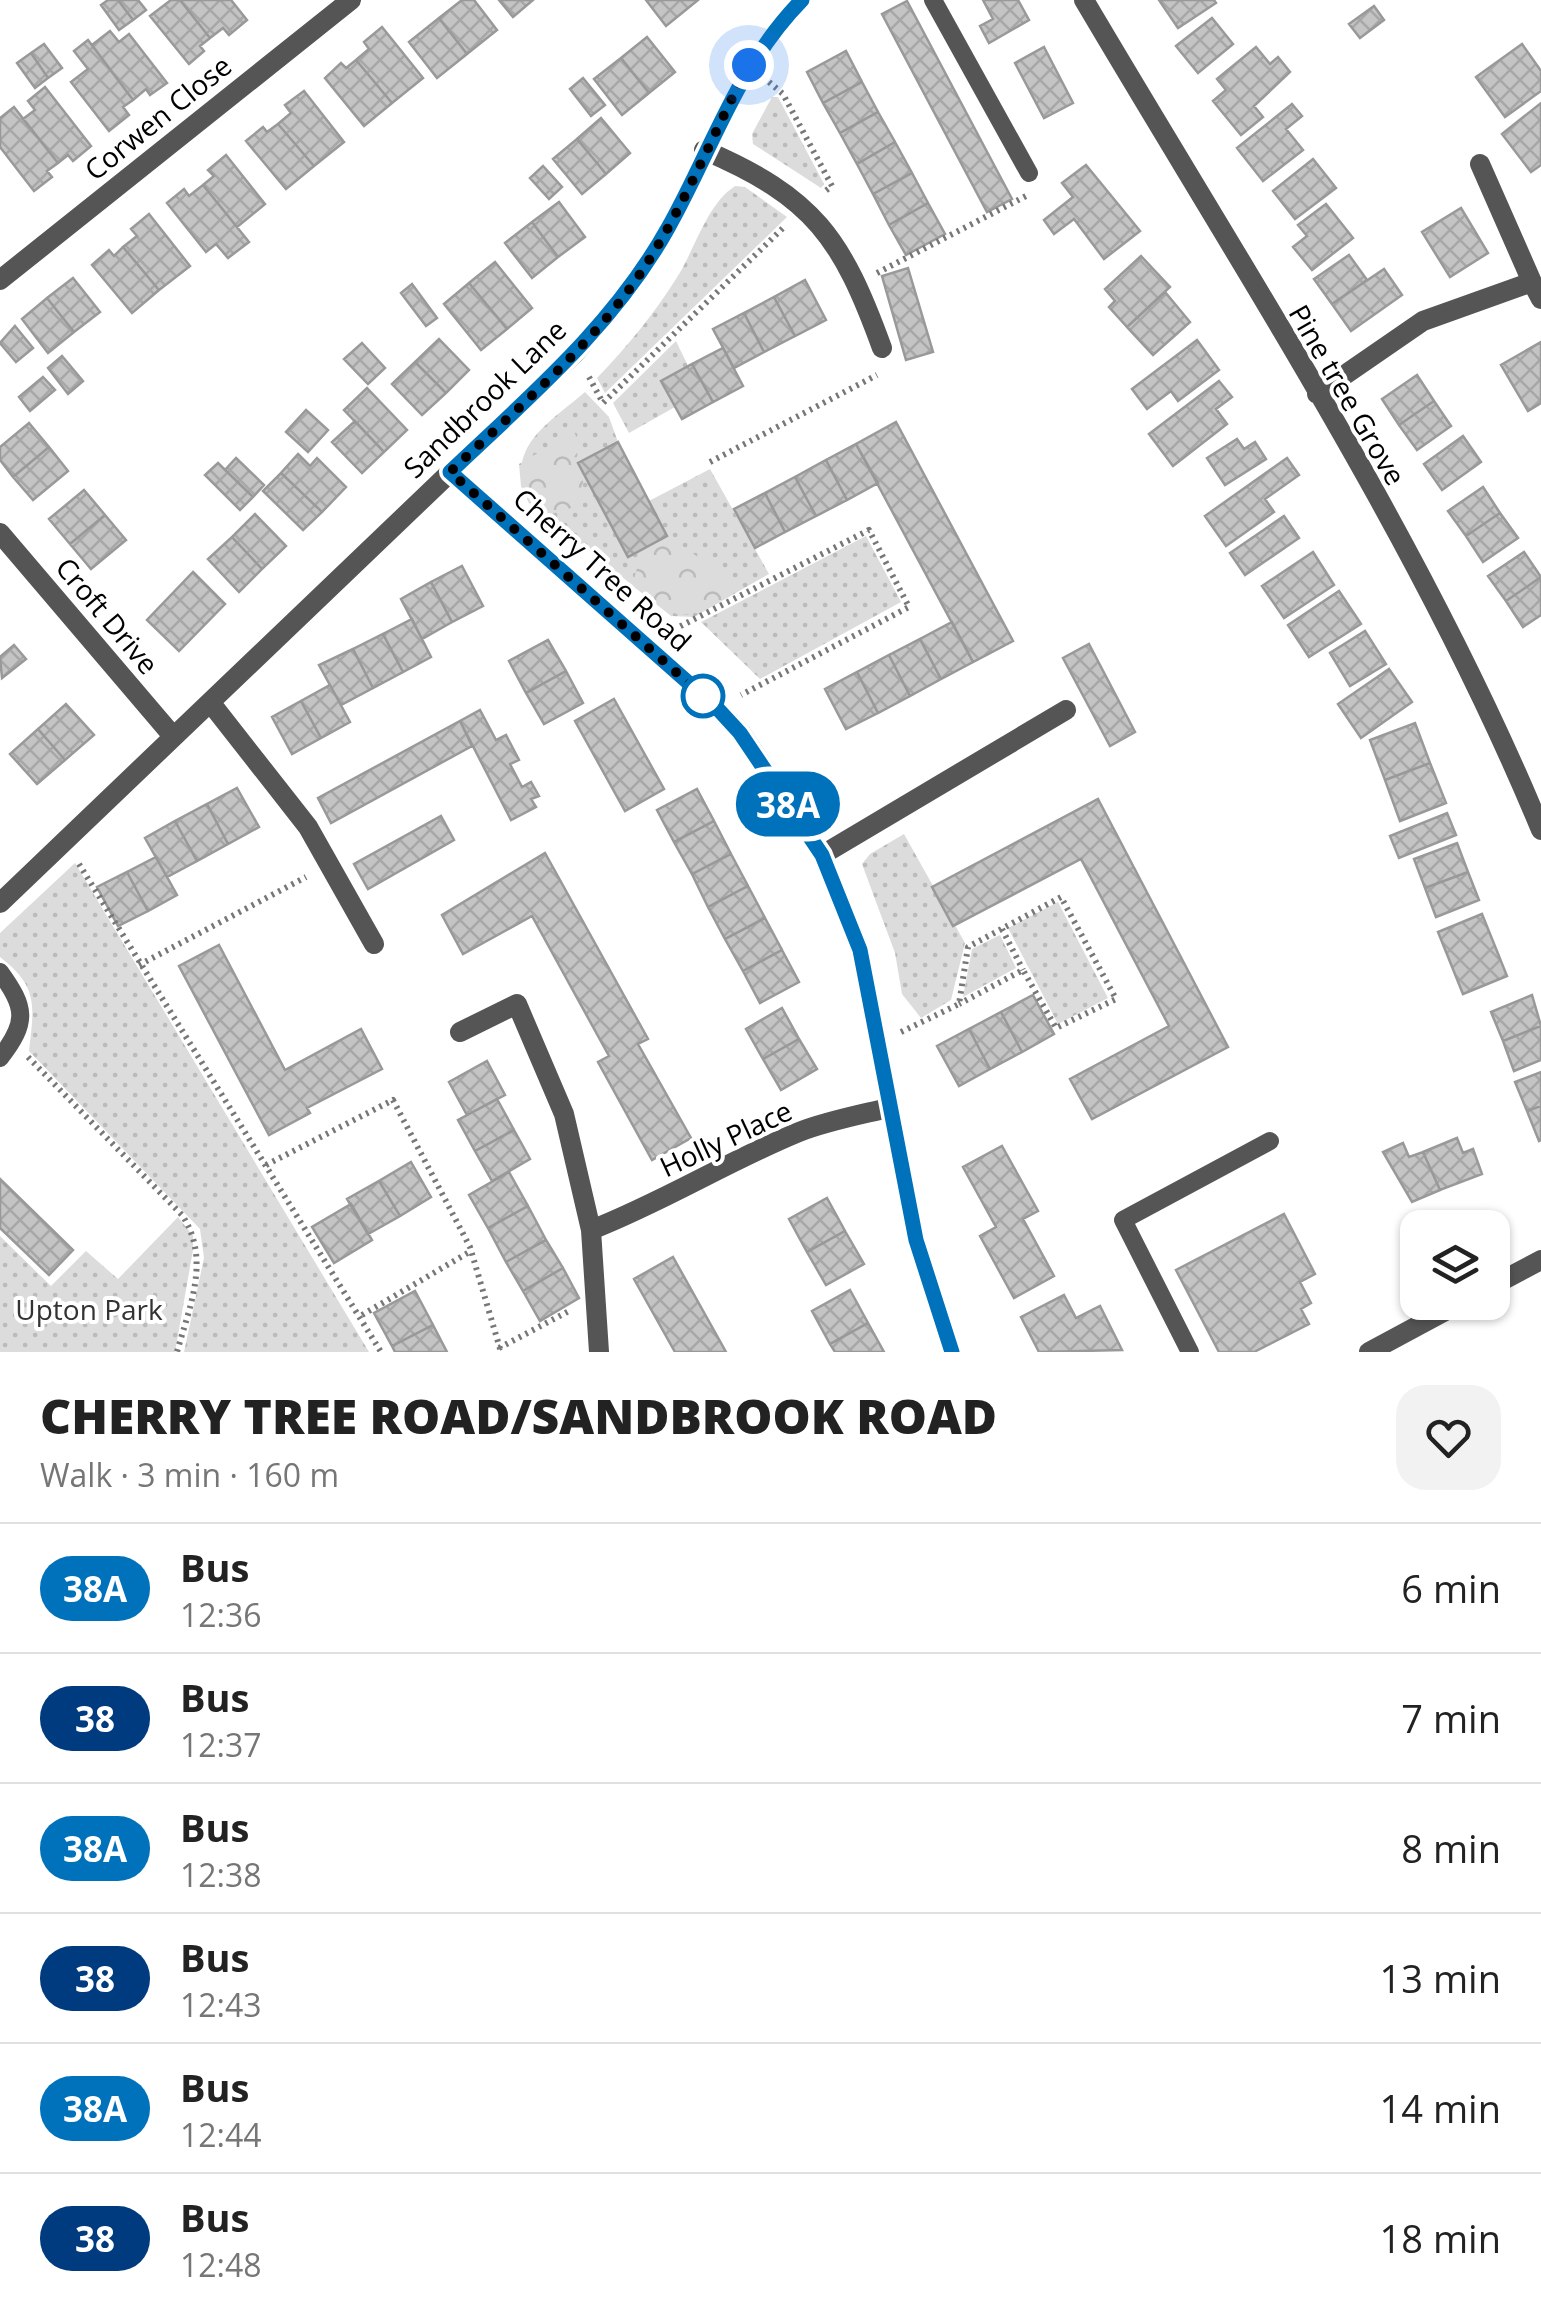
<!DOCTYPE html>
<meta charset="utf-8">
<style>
body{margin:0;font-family:"Open Sans",sans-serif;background:#f2f2f2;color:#222;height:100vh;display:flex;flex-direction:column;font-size:38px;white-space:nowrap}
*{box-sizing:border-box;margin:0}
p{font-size:32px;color:#767676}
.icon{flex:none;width:55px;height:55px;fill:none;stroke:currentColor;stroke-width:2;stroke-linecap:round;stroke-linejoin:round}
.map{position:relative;height:1352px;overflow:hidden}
.details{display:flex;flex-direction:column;background:#fff;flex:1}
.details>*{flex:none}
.badge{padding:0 20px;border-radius:32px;font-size:35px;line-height:65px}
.controls{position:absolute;left:1400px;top:1210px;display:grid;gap:20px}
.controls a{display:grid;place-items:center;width:110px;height:110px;border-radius:20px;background:#fff;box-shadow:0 2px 8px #0004;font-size:50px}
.you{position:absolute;width:50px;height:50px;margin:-25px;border:8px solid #fff;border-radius:50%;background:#1a73e8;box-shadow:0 0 0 15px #1a73e833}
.map>.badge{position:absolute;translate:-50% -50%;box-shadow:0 0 0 5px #fff}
.round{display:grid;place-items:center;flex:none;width:105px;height:105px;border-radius:30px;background:#f2f2f2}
.summary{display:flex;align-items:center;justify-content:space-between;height:170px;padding:0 40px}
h1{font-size:48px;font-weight:800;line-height:75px}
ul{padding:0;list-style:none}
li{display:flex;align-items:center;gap:30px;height:130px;padding:0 40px;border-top:2px solid #e0e0e0}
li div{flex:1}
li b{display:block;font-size:38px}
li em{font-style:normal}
li .badge{min-width:110px;font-weight:700;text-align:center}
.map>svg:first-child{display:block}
</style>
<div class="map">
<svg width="1541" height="1352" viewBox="0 0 1541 1352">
<defs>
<pattern id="grass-dots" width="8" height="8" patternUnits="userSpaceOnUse" patternTransform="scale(2.5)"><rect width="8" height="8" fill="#dcdcdc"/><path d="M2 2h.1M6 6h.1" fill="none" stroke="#bbb" stroke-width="1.8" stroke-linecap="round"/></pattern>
<pattern id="forest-crowns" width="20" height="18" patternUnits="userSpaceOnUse" patternTransform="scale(2.5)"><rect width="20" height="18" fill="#dcdcdc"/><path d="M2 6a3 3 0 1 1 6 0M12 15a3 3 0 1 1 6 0" fill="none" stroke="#bbb"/></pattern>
<pattern id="building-cross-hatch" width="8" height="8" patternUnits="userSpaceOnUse" patternTransform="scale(2.5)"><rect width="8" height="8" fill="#c4c4c4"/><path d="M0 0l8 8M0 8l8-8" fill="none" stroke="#a7a7a7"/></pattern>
</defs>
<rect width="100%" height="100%" fill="#fff"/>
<!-- grass -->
<path fill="url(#grass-dots)" d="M 772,97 L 778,97 L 824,184 L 821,188 L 753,144 L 752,134 Z
M 735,186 L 745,187 L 787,217 L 605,393 L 597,378 C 628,346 653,315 676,279 C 695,250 706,205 735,186 Z
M 676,341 L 688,366 L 661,381 L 675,407 L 629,433 L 613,403 Z
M 585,392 L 609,417 L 618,442 L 579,463 L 627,556 L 667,536 L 649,501 L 710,469 L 769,574 L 694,617 L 671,616 L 529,503 C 503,447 547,425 585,392 Z
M 866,536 L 901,602 L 760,679 L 701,622 Z
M 904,834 L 965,943 L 951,1000 L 921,1018 L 902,994 L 895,953 L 862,864 L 870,854 Z
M 75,863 L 369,1352 L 184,1352 L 204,1258 L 200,1229 L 29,1051 C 34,1006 39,987 0,957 L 0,933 Z
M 1058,902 L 1108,998 L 1058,1024 L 1008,928 Z
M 1000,935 L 1016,968 L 963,997 L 972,949 Z
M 178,1217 L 193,1236 L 193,1250 L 175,1352 L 0,1352 L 0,1236 L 51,1286 L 86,1251 L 118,1279 Z"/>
<!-- forest -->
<path fill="url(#forest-crowns)" d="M 574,432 L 581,446 L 571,462 L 583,481 L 582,504 L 557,513 L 529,503 L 521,486 L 519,464 Z
M 667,536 L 723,574 L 733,594 C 683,623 679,622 634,587 C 634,564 647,546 667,536 Z"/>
<!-- building -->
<path fill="url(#building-cross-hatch)" stroke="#999" stroke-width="2.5" d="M 108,0 L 118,0 L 133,20 L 119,30 L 101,5 Z
M 118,0 L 138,0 L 146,10 L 133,20 Z
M 171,0 L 180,0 L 210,38 L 200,46 L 204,51 L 189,64 L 150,16 Z
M 180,0 L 231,0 L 247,20 L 229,35 L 223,28 L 210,38 Z
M 462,0 L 474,0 L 497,30 L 467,54 L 439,18 Z
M 499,0 L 533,0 L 513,17 Z
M 646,0 L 698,0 L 666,26 Z
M 983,0 L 1018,0 L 1029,20 L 989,43 L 980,26 L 993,19 Z
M 1159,0 L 1214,0 L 1216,3 L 1178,28 Z
M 907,1 L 1012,199 L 987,212 L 882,14 Z
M 1374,6 L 1384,20 L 1360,38 L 1349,24 Z
M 439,18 L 467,54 L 437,78 L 409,42 Z
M 1212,18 L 1233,44 L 1198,73 L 1176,46 Z
M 382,27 L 423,78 L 392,103 L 356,60 L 369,49 L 364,42 Z
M 110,31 L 119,42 L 129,34 L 167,83 L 150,95 L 146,89 L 133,100 L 92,45 Z
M 647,37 L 675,72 L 649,93 L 621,58 Z
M 88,40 L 133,100 L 123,107 L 129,115 L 109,131 L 71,82 L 88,69 L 74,51 Z
M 44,44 L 62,68 L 48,78 L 31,53 Z
M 1522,44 L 1541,71 L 1541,91 L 1505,117 L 1476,77 Z
M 1044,47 L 1073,103 L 1044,118 L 1015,63 Z
M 1256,47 L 1270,64 L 1278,57 L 1290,72 L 1254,106 L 1263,117 L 1241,135 L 1213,101 L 1226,90 L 1217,79 Z
M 846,51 L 862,82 L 823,103 L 807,72 Z
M 31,53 L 48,78 L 35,88 L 17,63 Z
M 621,58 L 649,93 L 622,115 L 594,79 Z
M 356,60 L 392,103 L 364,126 L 325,78 L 341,63 L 346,68 Z
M 583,78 L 605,105 L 591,116 L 570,89 Z
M 862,82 L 878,112 L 840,133 L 823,103 Z
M 45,87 L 91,146 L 73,161 L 68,155 L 58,163 L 23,119 L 35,110 L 28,101 Z
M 304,91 L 344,142 L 314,166 L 278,124 L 291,113 L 285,105 Z
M 1541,103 L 1541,165 L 1531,172 L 1502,134 Z
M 1292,104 L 1302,116 L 1286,129 L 1303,150 L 1263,181 L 1237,148 Z
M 14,107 L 58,163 L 47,171 L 52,177 L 34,191 L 0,147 L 0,118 Z
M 878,112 L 895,142 L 857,164 L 840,133 Z
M 601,118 L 630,153 L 606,174 L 577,139 Z
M 278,124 L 314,166 L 286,189 L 246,141 L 263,127 L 267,132 Z
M 577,139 L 606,174 L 582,194 L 553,159 Z
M 895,142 L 912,173 L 873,194 L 857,164 Z
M 226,155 L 265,204 L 237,227 L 203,185 L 214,176 L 208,170 Z
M 1313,159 L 1336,188 L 1295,219 L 1273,191 Z
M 1086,165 L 1140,231 L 1104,259 L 1074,219 L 1054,234 L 1044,220 L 1073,197 L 1062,183 Z
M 543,166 L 562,187 L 549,199 L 530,178 Z
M 912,173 L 928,203 L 889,225 L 873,194 Z
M 203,185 L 249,242 L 228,258 L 216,244 L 206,252 L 167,203 L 184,189 L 189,196 Z
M 559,202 L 585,237 L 558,257 L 532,222 Z
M 928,203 L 945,234 L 906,255 L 889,225 Z
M 1326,204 L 1353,238 L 1312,270 L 1293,247 L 1307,236 L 1298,225 Z
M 1461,208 L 1488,253 L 1450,277 L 1422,232 Z
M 149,214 L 190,266 L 159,290 L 123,247 L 137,236 L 131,229 Z
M 532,222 L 558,257 L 532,278 L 505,243 Z
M 123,247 L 159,290 L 132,313 L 92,265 L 109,250 L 114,256 Z
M 1349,255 L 1367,280 L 1332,304 L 1314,279 Z
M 1141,256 L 1170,287 L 1127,327 L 1109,307 L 1115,301 L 1105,289 Z
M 495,262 L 532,308 L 507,329 L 469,283 Z
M 908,268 L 933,352 L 906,360 L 882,276 Z
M 1384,269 L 1402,295 L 1351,331 L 1332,304 Z
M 73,278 L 100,312 L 74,332 L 47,298 Z
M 805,280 L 826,320 L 795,336 L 774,297 Z
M 469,283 L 507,329 L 481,350 L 444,304 Z
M 412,284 L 437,318 L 426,326 L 401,293 Z
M 1165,292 L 1190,322 L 1153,355 L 1127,327 Z
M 774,297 L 795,336 L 764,352 L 744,313 Z
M 47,298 L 74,332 L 48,353 L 22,319 Z
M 744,313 L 764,352 L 734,368 L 713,329 Z
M 15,326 L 33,348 L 16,362 L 0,343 Z
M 439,339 L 469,370 L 446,393 L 415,362 Z
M 1197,340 L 1219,370 L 1178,401 L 1171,391 L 1147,409 L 1132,389 Z
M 1541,342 L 1541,403 L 1528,411 L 1501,365 Z
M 362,343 L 385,368 L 368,384 L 344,359 Z
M 723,348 L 743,386 L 713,402 L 692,364 Z
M 62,356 L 83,381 L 68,394 L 48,368 Z
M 415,362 L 446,393 L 422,415 L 392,384 Z
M 692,364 L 713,402 L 682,419 L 661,381 Z
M 1417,375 L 1434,401 L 1399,425 L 1382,399 Z
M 43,377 L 55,390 L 30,411 L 19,397 Z
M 1219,381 L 1232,397 L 1216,409 L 1227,424 L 1173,466 L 1149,434 Z
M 367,388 L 407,430 L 384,452 L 344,410 Z
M 1434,401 L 1451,426 L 1417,450 L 1399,425 Z
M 306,410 L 328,430 L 308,452 L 286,432 Z
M 355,421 L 384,452 L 362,473 L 332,442 Z
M 896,422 L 1013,641 L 973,662 L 856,444 Z
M 29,423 L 49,447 L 13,477 L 0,460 L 0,447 Z
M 1463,436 L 1481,462 L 1442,490 L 1424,464 Z
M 1237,439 L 1244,449 L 1255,442 L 1266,459 L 1225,485 L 1207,458 Z
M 618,442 L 667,536 L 628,557 L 578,463 Z
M 856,444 L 878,483 L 847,500 L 826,460 Z
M 49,447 L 68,471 L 33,500 L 13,477 Z
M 298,454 L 310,466 L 317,458 L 346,487 L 322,512 L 281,473 Z
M 236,458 L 264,485 L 253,497 L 225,470 Z
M 1287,458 L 1299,475 L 1265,499 L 1274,512 L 1226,546 L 1205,516 Z
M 826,460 L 847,500 L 816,516 L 795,477 Z
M 218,463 L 253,497 L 240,510 L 205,475 Z
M 281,473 L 322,512 L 303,530 L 263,491 Z
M 795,477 L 816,516 L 785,532 L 765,493 Z
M 1483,487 L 1500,513 L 1466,536 L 1448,511 Z
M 84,490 L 105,515 L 70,544 L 49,519 Z
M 765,493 L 785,532 L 755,548 L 734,509 Z
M 1500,513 L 1518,538 L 1483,562 L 1466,536 Z
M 255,514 L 286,546 L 262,569 L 232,537 Z
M 105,515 L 126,540 L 91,569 L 70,544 Z
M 1284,516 L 1299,538 L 1245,575 L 1230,553 Z
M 232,537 L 262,569 L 239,592 L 208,559 Z
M 1313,552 L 1334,585 L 1284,618 L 1262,586 Z
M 1524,552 L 1541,577 L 1506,601 L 1488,576 Z
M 462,566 L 483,606 L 452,622 L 431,582 Z
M 193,572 L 225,604 L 179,651 L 147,620 Z
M 1541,577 L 1541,615 L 1523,627 L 1506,601 Z
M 431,582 L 452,622 L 422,639 L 401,599 Z
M 1339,591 L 1361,624 L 1309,657 L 1288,625 Z
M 412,619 L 431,657 L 403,672 L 383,634 Z
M 952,622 L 973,662 L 941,679 L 920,639 Z
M 1365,631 L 1386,664 L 1350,686 L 1330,653 Z
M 383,634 L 403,672 L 373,688 L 353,649 Z
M 920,639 L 941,679 L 910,696 L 889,655 Z
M 548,640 L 566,671 L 526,693 L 509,661 Z
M 1089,644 L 1135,732 L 1110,746 L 1063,658 Z
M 14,645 L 26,659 L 2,678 L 0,657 Z
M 353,649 L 373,688 L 341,705 L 319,665 Z
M 889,655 L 910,696 L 878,713 L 857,672 Z
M 1389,669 L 1412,702 L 1361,738 L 1338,704 Z
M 566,671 L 583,703 L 544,724 L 526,693 Z
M 857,672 L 878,713 L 846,729 L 825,689 Z
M 330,685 L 350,722 L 321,738 L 301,701 Z
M 614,699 L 664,789 L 625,811 L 575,721 Z
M 301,701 L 321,738 L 292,754 L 272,717 Z
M 66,704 L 94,735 L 65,760 L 38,729 Z
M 480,710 L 496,740 L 506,735 L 519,760 L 510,764 L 522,787 L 531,782 L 539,796 L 531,799 L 536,807 L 511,820 L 460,721 Z
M 460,721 L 472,746 L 331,823 L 318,798 Z
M 1415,723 L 1430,763 L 1385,780 L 1370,740 Z
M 38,729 L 65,760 L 37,784 L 10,754 Z
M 1430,763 L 1446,803 L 1400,821 L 1385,780 Z
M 237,788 L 259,827 L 228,844 L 207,804 Z
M 697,789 L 714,821 L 674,842 L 657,810 Z
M 1098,799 L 1228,1047 L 1092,1119 L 1070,1079 L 1169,1026 L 1081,859 L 953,926 L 932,887 Z
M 207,804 L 228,844 L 197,861 L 175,821 Z
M 1447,813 L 1456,835 L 1399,858 L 1390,836 Z
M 441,816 L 454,840 L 368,889 L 354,864 Z
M 175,821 L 197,861 L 167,877 L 145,838 Z
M 714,821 L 731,854 L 692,874 L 674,842 Z
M 1457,843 L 1468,872 L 1425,888 L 1414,859 Z
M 545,853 L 648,1039 L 638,1044 L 691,1138 L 652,1160 L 598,1062 L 609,1056 L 532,916 L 463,954 L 442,915 Z
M 731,854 L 748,886 L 708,907 L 692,874 Z
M 156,857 L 177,895 L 148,911 L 127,872 Z
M 127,872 L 148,911 L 118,926 L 97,887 Z
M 1468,872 L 1479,900 L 1436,917 L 1425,888 Z
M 748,886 L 765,918 L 725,939 L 708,907 Z
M 1482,914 L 1507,976 L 1463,994 L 1438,932 Z
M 765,918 L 782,950 L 743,971 L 725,939 Z
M 219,945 L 285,1070 L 361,1029 L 382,1069 L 307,1108 L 310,1113 L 269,1135 L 179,966 Z
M 782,950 L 799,982 L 760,1003 L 743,971 Z
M 1033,995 L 1054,1034 L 1022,1052 L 1001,1012 Z
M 1532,995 L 1541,1026 L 1503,1041 L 1491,1012 Z
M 782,1008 L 799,1039 L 763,1059 L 746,1029 Z
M 1001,1012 L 1022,1052 L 990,1069 L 969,1029 Z
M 1541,1026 L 1541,1060 L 1514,1071 L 1503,1041 Z
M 969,1029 L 990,1069 L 959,1086 L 937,1046 Z
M 799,1039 L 817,1069 L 781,1090 L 763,1059 Z
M 487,1061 L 505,1095 L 467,1115 L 449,1082 Z
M 1541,1072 L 1541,1106 L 1527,1111 L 1515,1082 Z
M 497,1099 L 514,1130 L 475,1151 L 458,1120 Z
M 1541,1106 L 1541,1140 L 1539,1141 L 1527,1111 Z
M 514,1130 L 530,1159 L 492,1181 L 475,1151 Z
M 1457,1138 L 1463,1153 L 1473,1149 L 1482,1174 L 1440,1190 L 1423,1152 Z
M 1403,1143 L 1409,1157 L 1423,1152 L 1440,1190 L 1412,1202 L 1383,1152 Z
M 1002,1146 L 1038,1211 L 1023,1219 L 1054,1276 L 1014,1298 L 980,1236 L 996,1227 L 963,1167 Z
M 411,1162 L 431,1197 L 400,1216 L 379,1181 Z
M 509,1172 L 528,1206 L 488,1228 L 469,1195 Z
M 0,1179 L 73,1250 L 49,1275 L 0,1228 Z
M 379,1181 L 400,1216 L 368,1234 L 347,1199 Z
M 827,1198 L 845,1231 L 807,1252 L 789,1219 Z
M 351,1204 L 372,1240 L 334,1263 L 312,1227 Z
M 528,1206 L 546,1240 L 506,1262 L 488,1228 Z
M 1284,1214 L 1315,1274 L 1300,1282 L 1311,1303 L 1301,1309 L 1309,1324 L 1254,1352 L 1219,1352 L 1176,1270 Z
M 845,1231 L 864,1264 L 826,1285 L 807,1252 Z
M 546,1240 L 563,1268 L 523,1291 L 506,1262 Z
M 673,1257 L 726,1352 L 675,1352 L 634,1279 Z
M 563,1268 L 579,1298 L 540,1321 L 523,1291 Z
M 850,1290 L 868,1323 L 830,1344 L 812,1311 Z
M 415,1291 L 433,1325 L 392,1346 L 374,1313 Z
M 1064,1295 L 1076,1318 L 1100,1306 L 1122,1350 L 1039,1352 L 1021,1317 Z
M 868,1323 L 884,1352 L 835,1352 L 830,1344 Z
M 433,1325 L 447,1352 L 395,1352 L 392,1346 Z"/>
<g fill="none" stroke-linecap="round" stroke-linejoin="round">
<!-- path -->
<path stroke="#777" stroke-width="6" stroke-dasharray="2.5 5" stroke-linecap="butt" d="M 769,82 L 783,94 L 832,186 L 824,192
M 877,273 L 1026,196
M 589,377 L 603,403 L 784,227
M 710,462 L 877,375
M 667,633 L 869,530 L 909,607 L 741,695
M 79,864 L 381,1352
M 1002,929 L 1023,970
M 139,965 L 306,877
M 901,1032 L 959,1004 L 968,947 L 1061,897 L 1116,999 L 1056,1028 L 1023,970 L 959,1004
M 28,1057 L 182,1215 C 211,1259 190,1305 177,1352
M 266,1165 L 393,1100 L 470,1247 L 501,1352
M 362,1315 L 471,1251
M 499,1348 L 569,1311"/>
<!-- service -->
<path stroke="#555" stroke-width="18" d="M 933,0 L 1029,173
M 0,972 C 26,1008 28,1022 0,1058
M 1190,1352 L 1123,1220 L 1270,1141"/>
<!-- minor -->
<path stroke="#555" stroke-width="20" d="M 1084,0 C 1242,268 1422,542 1541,830
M 704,150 C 814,197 842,238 882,348
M 1480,164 L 1532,282
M 0,280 L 351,0
M 1317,394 L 1423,321 L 1532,282 L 1541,299
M 450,472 L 717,708 L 741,733 L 822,855 L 860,950 L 916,1239 L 952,1352
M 0,533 L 172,735
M 210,702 L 308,827 L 374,944
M 822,855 L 1066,710
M 0,903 L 575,353 C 609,314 641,275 667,230 C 712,151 737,66 802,0
M 460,1032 L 517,1004 L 564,1114 L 591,1230 L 599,1352
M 591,1230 C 663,1202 728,1161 799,1132 C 827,1121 859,1115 888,1108
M 1492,1286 L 1541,1260
M 1369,1352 L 1462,1302"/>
</g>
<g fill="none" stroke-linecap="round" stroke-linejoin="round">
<defs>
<path id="line" d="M 802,0 C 737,66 712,150 668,228 C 614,325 530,396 450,472 L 717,708 L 740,733 L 822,855 L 860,950 L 916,1240 L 952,1352"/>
</defs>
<!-- line casing -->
<use href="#line" stroke="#fff" stroke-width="22"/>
<!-- line -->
<use href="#line" stroke="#0072bc" stroke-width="15"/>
<!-- walk -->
<path stroke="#000" stroke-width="10" stroke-dasharray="0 18" d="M 703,696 L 450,472 C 509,416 572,363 622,299 C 676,229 708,143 749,65"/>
</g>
<!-- markers -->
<circle fill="#fff" stroke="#0072bc" stroke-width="5" cx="703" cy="696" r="20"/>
<g text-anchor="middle" stroke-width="8" stroke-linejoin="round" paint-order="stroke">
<!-- street labels -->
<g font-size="28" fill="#000" stroke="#fff">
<text transform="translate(158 118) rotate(-39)" y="10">Corwen Close</text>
<text transform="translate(1347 395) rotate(60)" y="10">Pine tree Grove</text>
<text transform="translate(485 399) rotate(-44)" y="10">Sandbrook Lane</text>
<text transform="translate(602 570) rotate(42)" y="10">Cherry Tree Road</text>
<text transform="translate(107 616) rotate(50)" y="10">Croft Drive</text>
<text transform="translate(726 1139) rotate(-25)" y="10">Holly Place</text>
</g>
<!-- park labels -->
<g font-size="28" fill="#333" stroke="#fff">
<text x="89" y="1320">Upton Park</text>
</g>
</g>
</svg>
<div class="controls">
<a><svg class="icon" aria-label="layers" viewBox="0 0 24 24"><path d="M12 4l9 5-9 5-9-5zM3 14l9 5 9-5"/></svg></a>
</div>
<div class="you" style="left:749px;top:65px"></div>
<b class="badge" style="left:788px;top:804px;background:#0072bc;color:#fff">38A</b>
</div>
<section class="details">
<div class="summary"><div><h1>CHERRY TREE ROAD/SANDBROOK ROAD</h1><p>Walk · 3 min · 160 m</p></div><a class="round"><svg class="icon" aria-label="heart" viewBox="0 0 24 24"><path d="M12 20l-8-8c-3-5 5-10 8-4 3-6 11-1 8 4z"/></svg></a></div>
<ul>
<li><span class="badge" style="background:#0072bc;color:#fff">38A</span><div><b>Bus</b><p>12:36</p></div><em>6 min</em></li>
<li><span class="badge" style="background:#003b80;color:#fff">38</span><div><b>Bus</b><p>12:37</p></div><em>7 min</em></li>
<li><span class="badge" style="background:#0072bc;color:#fff">38A</span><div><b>Bus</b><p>12:38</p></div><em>8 min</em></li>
<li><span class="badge" style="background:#003b80;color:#fff">38</span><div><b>Bus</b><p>12:43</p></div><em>13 min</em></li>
<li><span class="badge" style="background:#0072bc;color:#fff">38A</span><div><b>Bus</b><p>12:44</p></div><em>14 min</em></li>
<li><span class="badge" style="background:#003b80;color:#fff">38</span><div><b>Bus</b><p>12:48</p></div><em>18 min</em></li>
</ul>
</section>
